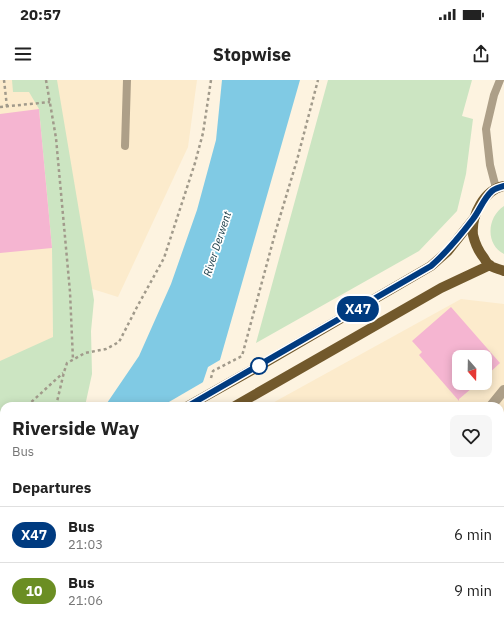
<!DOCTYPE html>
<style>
body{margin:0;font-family:"IBM Plex Sans",sans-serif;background:#f6f6f6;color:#222;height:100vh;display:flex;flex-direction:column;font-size:15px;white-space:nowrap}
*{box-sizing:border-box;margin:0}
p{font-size:13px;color:#767676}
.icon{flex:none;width:22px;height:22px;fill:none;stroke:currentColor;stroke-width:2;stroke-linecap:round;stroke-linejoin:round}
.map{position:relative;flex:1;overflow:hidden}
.panel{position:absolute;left:0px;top:322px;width:504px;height:224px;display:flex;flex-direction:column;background:#fff;border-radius:12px 12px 0 0;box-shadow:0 2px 10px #0003}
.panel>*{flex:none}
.badge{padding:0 8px;border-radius:13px;font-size:14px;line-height:26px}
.needle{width:26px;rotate:160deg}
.buttons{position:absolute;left:452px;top:270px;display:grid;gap:8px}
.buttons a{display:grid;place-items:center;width:40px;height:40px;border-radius:8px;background:#fff;box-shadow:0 2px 10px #0003;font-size:20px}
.map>.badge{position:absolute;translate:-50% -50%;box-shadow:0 0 0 2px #fff}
h2{padding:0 12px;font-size:15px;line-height:36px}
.round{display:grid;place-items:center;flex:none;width:42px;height:42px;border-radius:8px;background:#f6f6f6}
.overview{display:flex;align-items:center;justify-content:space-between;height:68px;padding:0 12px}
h1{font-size:19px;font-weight:700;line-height:30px}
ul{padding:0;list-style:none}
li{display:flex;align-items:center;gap:12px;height:56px;padding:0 12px;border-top:1px solid #e0e0e0}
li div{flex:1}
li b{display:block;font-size:15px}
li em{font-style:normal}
li .badge{min-width:44px;font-weight:700;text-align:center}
.status{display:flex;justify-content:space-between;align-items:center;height:28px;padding:0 20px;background:#fff;direction:ltr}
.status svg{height:11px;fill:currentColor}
header{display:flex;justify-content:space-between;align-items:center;height:52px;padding:0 12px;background:#fff;font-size:18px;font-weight:700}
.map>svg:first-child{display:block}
</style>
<div class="status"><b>20:57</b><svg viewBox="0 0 49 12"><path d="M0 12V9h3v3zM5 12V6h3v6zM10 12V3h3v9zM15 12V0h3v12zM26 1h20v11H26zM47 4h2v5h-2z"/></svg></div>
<header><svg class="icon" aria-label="menu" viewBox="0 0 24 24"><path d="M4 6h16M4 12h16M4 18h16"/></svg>Stopwise<svg class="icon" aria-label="share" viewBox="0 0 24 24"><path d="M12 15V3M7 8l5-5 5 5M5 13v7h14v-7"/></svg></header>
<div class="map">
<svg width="504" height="546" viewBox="0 0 504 546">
<rect width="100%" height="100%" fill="#fdf3e0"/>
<!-- built -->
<path fill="#fcebcc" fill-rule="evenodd" d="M 0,0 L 33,0 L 39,29 L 52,168 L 53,257 L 4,326 L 0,403 Z
M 52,0 L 197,0 L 188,67 L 118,217 L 86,207 Z
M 461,219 L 504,224 L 504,487 L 500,488 L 500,326 L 267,326 ZM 459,277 L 485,277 L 485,303 L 459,303 Z
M 504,490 L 504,525 L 500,526 L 500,491 Z
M 274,542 L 427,542 L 409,546 L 257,546 Z"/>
<!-- green -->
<path fill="#cce5c2" d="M 12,0 L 57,0 L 94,220 L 91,251 L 92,294 L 85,326 L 4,326 L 4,409 L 0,411 L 0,281 L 53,257 L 52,168 L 39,29 L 29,12 L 13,12 Z
M 328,0 L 472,0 L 462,36 L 473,39 L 466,94 L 457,131 L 419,171 L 256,263 Z
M 504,126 L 504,174 C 485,164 487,137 504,126 Z
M 4,473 L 4,542 L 11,542 L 11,546 L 0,546 L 0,476 Z"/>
<!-- water -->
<path fill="#80cae4" d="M 222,0 L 300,0 L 220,280 L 208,287 L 195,326 L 105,326 L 139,276 L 171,204 L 197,130 L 216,60 Z
M 22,542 L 126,542 L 125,546 L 20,546 Z"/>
<!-- pier -->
<path fill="#fdf3e0" d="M 205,301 L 197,326 L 162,326 Z"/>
<!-- building -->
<path fill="#f5b5d1" d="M 39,29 L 52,168 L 0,173 L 0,34 Z
M 451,227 L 500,283 L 485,297 L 485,277 L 459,277 L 459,303 L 478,303 L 459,319 L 459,321 L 419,275 L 422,272 L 412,261 Z"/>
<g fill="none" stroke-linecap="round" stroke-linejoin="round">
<!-- path -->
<path stroke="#a19a8b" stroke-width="2.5" stroke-dasharray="3 3" stroke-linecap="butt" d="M 4,0 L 7,27
M 46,0 L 56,58 L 70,212 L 73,280
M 0,27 L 50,22
M 211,298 L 213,291 L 242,276 L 276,150 L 297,80 L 318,0
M 27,326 L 63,293
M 56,326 L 64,292 L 67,283 L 85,273 L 106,269 L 119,262 L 137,227 L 164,178 L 195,83 L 203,53 L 211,0
M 0,353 L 4,349
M 0,382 L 4,380
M 0,507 L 4,502
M 155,542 L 166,542
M 186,542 L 192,546
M 146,546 L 149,542
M 192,546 L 210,542"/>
<!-- service -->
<path stroke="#ad9f88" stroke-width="8" d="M 125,66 L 127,0
M 496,108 L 490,85 L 486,49 L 494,15 L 500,0
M 500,373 L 504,369"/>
<!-- minor -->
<path stroke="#ad9f88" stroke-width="10" d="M 491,326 L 504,310"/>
<!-- primary -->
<path stroke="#72592c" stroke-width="10" d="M 504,106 C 484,110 471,135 473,155 C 475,163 479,172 484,178 C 485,180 487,183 489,185 C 493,188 500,189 504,191
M 261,285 L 431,186 L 448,171 L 475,137
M 235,326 L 441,208 L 490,185
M 0,432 L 4,430
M 0,458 L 4,455"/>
<defs>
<path id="rail" d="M 500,497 L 504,496
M 500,504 L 504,503
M 278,546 L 296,542
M 313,546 L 331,542"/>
</defs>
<!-- rail casing -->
<use href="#rail" stroke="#736c60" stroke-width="4.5"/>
<!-- rail -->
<use href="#rail" stroke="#fff" stroke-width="3" stroke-dasharray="9" stroke-linecap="butt"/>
<!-- primary-bridge -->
<path stroke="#72592c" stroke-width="10" d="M 188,326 L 261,285"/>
</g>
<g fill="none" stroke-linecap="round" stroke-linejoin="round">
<defs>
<path id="line" d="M 188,326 L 431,186 C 447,172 460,156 473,139 C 480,130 483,119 492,111 C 496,108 500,107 504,106"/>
</defs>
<!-- line casing -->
<use href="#line" stroke="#fff" stroke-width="9"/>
<!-- line -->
<use href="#line" stroke="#003b80" stroke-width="6"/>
</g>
<!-- markers -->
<circle fill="#fff" stroke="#003b80" stroke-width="2" cx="259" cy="286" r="8"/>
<g text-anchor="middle" stroke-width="3.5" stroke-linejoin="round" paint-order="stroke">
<!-- water labels -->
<g font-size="11" font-style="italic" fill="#183b46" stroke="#fff">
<text transform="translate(217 164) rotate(-72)" y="4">River Derwent</text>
</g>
</g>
</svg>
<div class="buttons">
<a><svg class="needle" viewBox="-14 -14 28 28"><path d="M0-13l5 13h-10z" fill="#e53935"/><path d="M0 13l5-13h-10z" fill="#767676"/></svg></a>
</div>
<b class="badge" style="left:358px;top:229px;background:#003b80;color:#fff">X47</b>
<section class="panel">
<div class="overview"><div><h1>Riverside Way</h1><p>Bus</p></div><a class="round"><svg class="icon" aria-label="heart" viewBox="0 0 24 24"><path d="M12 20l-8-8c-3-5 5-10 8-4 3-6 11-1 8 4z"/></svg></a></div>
<h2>Departures</h2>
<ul>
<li><span class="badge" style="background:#003b80;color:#fff">X47</span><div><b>Bus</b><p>21:03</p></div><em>6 min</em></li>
<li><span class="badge" style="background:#6b8e23;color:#fff">10</span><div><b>Bus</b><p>21:06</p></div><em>9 min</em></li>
</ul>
</section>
</div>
